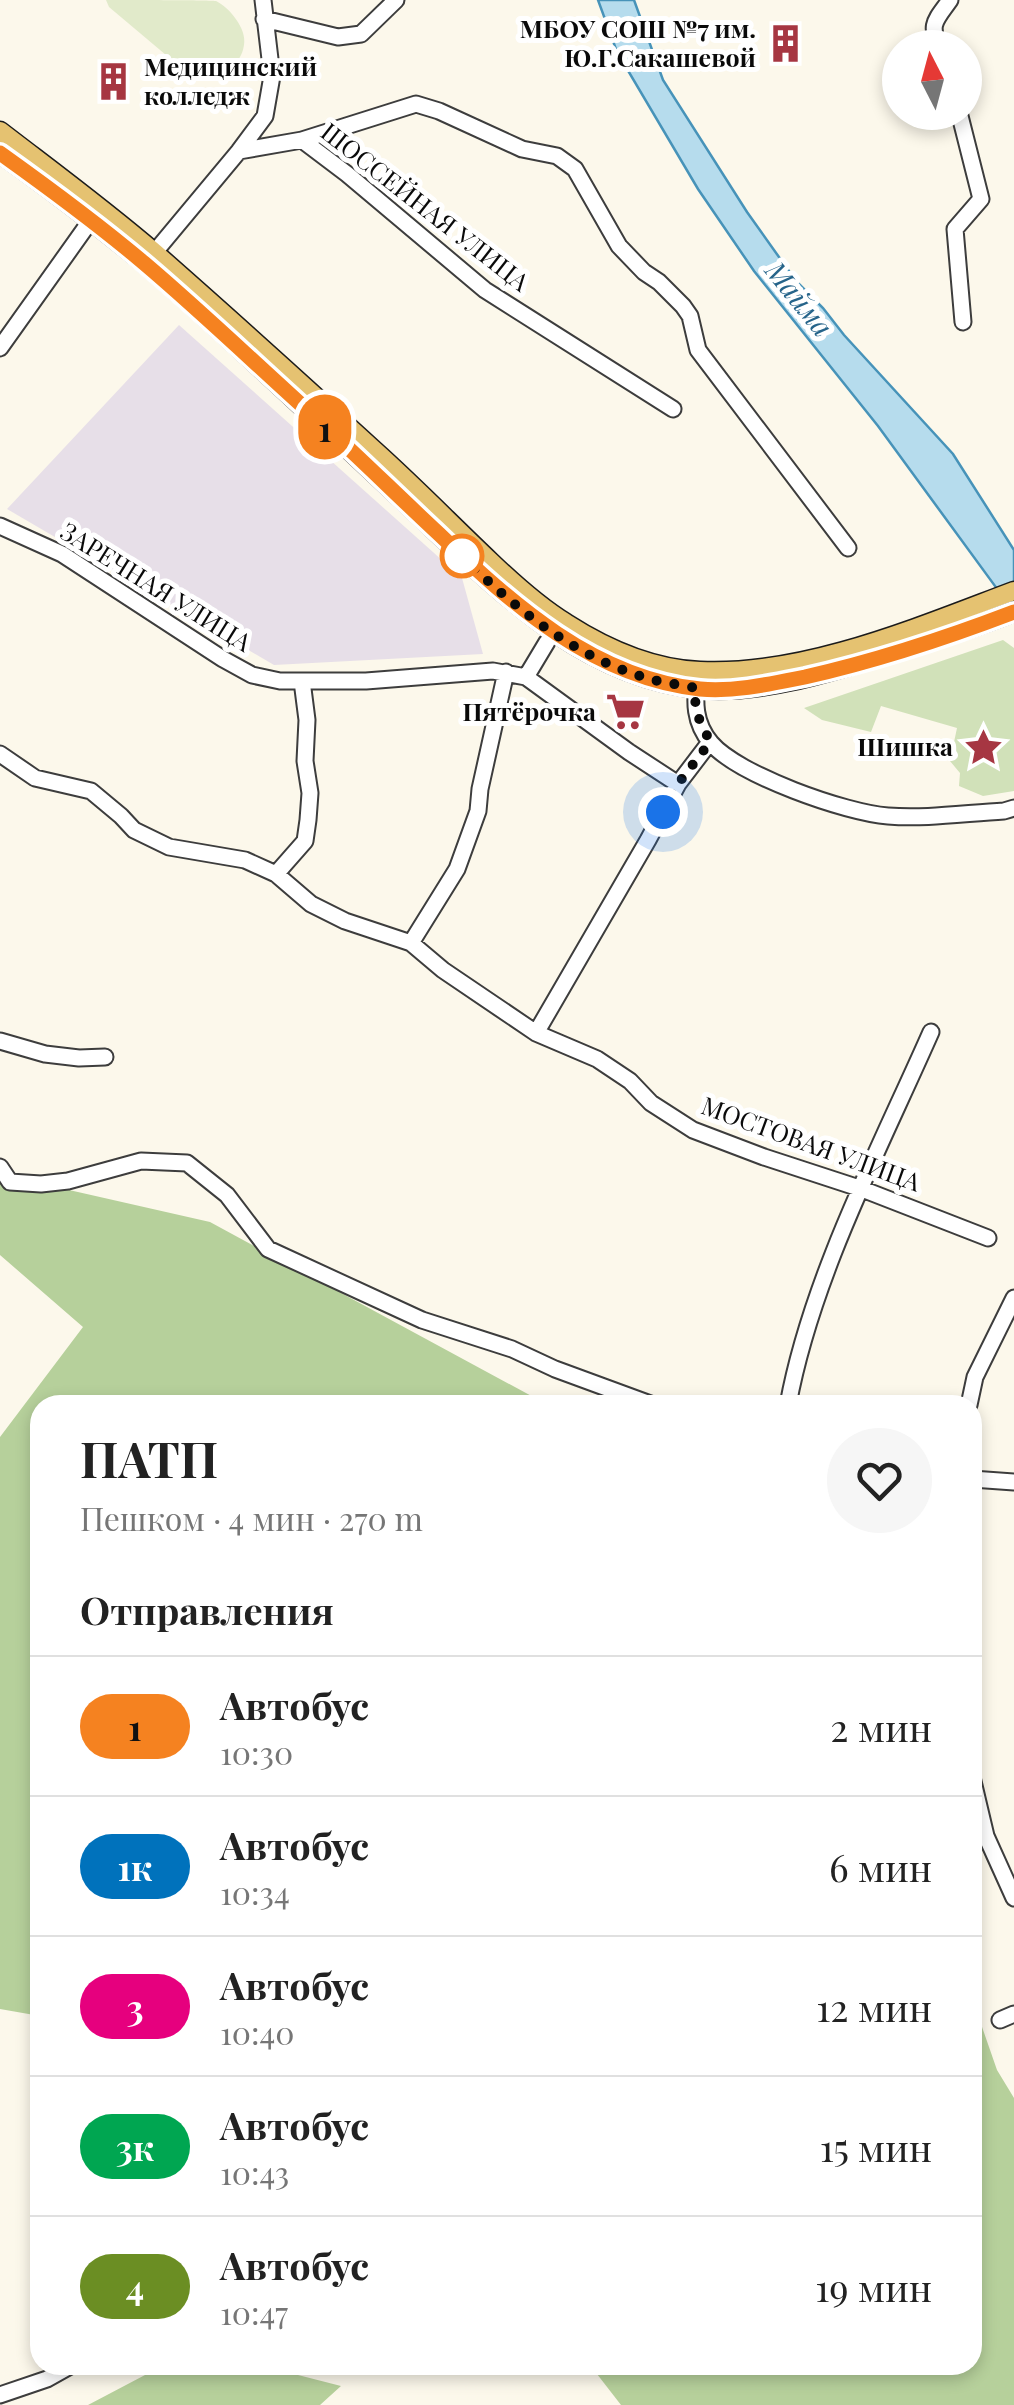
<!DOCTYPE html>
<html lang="ru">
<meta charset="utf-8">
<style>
body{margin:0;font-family:"Playfair Display",serif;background:#f6f6f6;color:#222;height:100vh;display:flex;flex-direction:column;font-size:38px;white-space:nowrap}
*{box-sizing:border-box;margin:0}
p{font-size:32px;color:#767676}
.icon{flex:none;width:55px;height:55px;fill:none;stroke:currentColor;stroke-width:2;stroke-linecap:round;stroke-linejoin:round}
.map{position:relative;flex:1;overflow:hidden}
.sheet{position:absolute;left:30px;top:1395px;width:952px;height:980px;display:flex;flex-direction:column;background:#fff;border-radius:30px;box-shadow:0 5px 15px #0003}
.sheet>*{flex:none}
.badge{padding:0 20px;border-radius:32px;font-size:35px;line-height:65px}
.needle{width:65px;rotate:354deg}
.controls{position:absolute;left:882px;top:30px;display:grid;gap:20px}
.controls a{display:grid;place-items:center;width:100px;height:100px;border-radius:50%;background:#fff;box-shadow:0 5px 15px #0003;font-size:50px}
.you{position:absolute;width:50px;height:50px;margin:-25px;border:8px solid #fff;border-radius:50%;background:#1a73e8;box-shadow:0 0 0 15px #1a73e833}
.map>.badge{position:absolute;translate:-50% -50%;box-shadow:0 0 0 5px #fff}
h2{padding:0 50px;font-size:38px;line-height:90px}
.round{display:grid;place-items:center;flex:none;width:105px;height:105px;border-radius:52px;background:#f6f6f6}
.summary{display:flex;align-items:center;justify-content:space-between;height:170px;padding:0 50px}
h1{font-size:48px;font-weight:700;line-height:75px}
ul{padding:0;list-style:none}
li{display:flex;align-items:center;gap:30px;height:140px;padding:0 50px;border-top:2px solid #e0e0e0}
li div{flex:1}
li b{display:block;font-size:38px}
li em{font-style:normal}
li .badge{min-width:110px;font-weight:700;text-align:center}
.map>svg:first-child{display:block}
</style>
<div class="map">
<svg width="1014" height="2405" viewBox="0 0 1014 2405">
<rect width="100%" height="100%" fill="#fcf8eb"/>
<!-- industrial -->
<path fill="#e7dfe8" d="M 179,325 L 462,578 L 483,654 L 274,665 L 7,509 Z"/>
<!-- green -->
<path fill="#d1e1b9" d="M 1003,640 L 1014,648 L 1014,791 L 983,796 L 959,786 L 960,773 L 950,761 L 957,728 L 881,706 L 871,732 L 822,720 L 804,708 Z"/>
<!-- forest -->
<path fill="#b6d09b" d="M 3,1175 L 210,1222 L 548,1405 L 40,1405 L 40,2016 L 0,2009 L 0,1437 L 83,1327 L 0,1255 L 0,1185 Z
M 973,2001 L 997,2070 L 1014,2098 L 1014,2405 L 621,2405 L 590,2365 L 972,2365 Z
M 164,2365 L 259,2365 L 341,2386 L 320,2405 L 88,2405 Z"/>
<!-- pitch -->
<path fill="#e1eaca" d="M 106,0 C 124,0 205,0 216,1 C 230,8 247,29 244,45 C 241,66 224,72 205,79 L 185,71 L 109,7 Z"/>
<!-- water -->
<path fill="#b6dced" stroke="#4793b9" stroke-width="2.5" d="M 598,0 L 634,0 L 663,80 L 747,212 L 796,281 L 823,308 L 844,335 L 953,454 L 1014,550 L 1014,612 L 878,426 L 754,271 L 698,189 L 617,52 Z"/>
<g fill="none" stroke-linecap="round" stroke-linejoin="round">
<defs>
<path id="minor" d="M 264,19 L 338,37 L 361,34 L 396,0
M 940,48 C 928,24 936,20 950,0
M 959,112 L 981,199 L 955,229 L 963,322
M 302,140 L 416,104 L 439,111 L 522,149 L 557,156 L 575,169 L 619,246 L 644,272 L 659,282 L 683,306 L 690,316 L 698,350 L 848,548
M 239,151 L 302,140 L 347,174 L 485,290 L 673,409
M 154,253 L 239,151 L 265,116 L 272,76 L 263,0
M 0,348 L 91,220
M 0,526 L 62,554 L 223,659 L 252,675 L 280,681 L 366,681 L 493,671 L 526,677
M 547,642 L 526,677 L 629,752 L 678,784
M 698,677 C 694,701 694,723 711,743 C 738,775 846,813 888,816 C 926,819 966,813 1004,811 L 1014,808
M 0,754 L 35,778 L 91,791 L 121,816 L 134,830 L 169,847 L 245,860 L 276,874 L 311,904 L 345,921 L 411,943 L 443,970 L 536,1033 L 597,1059 L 630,1081 L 651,1103 L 693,1130 L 764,1157 L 862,1189 L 988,1238
M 276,874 L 305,841 L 308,820 L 310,793 L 305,761 L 307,720 L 302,681
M 411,943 L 457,869 L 478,811 L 480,789 L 506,672
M 536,1033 L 648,840 L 678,784 L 710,742
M 0,1041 L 45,1054 L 79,1058 L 105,1057
M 0,1167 L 10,1182 L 41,1184 L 68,1181 L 141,1161 L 187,1163 L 227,1195 L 268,1249 L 422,1320 L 512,1349 L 555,1369 L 653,1405
M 788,1405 C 811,1279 879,1150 931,1032
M 969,1405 L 975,1377 L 1014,1298
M 972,1479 L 1014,1482
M 972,1777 L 986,1836 L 1014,1898
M 1000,2020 L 1014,2014
M 0,2395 L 47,2379 L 72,2365"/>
<path id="major" d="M 0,131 C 52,171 105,210 155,253 C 229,318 302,384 375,451 C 414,486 451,524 490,561 C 513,583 538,606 566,623 C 605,648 653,669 700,671 C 804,676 918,627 1014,591
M 0,153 C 49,188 97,224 144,263 C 196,307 245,354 295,400 C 340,441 384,482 428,524 C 505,597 588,678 700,689 C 761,694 827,673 885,655 C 928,642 972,629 1014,612"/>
</defs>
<!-- minor casing -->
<use href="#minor" stroke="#3d3d3d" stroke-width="19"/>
<!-- major casing -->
<use href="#major" stroke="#1b1b1b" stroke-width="21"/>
<!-- minor -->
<use href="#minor" stroke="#fff" stroke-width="15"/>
<!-- major -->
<use href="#major" stroke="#e5c271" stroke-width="18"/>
</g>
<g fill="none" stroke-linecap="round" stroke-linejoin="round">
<defs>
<path id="line" d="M 0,153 C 49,188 98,224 144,263 C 203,313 260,368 318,420 C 359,457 398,496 439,534 C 512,604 594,678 700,689 C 735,692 770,684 805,677 C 876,661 946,638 1014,612"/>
</defs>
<!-- line casing -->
<use href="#line" stroke="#fff" stroke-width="22"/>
<!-- line -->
<use href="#line" stroke="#f58220" stroke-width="15"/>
<!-- walk -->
<path stroke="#0a0a0a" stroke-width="10" stroke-dasharray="0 18" d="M 462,556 C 514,608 577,659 650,679 C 665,683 681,685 696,688 L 695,710 L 710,742 L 678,784 L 663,812"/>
</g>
<!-- icons -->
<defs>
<symbol id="building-bare" viewBox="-9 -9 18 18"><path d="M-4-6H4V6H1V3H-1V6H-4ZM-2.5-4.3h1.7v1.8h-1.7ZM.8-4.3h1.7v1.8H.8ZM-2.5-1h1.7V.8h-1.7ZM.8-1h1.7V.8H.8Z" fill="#a63642" stroke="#fff" stroke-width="2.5" paint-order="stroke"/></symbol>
<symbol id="supermarket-bare" viewBox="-9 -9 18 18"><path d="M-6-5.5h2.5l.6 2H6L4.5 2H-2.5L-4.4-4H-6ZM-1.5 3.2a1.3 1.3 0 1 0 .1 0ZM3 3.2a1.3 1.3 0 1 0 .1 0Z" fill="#a63642" stroke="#fff" stroke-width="2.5" paint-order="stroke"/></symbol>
<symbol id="sight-bare" viewBox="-9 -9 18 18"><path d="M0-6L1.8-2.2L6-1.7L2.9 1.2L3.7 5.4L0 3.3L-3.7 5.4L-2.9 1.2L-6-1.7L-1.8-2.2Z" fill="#a63642" stroke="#fff" stroke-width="2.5" paint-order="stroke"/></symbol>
</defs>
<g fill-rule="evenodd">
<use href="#building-bare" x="758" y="16" width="55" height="55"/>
<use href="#building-bare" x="86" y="54" width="55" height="55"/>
<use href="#supermarket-bare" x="598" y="684" width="55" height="55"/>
<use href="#sight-bare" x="956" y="720" width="55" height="55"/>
</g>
<!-- markers -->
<circle fill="#fff" stroke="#f58220" stroke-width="5" cx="462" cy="556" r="20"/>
<g text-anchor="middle" stroke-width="10" stroke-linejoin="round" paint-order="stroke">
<!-- poi labels -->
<g font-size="25" font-weight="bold" fill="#0a0a0a" stroke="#fff" text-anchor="end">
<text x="756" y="38">МБОУ СОШ №7 им.<tspan x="756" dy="29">Ю.Г.Сакашевой</tspan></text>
<text x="144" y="76" text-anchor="start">Медицинский<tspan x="144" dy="29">колледж</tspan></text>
<text x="596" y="721">Пятёрочка</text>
<text x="953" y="756">Шишка</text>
</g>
<!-- street labels -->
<g font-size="25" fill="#0a0a0a" stroke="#fff">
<text transform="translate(425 207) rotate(38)" y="9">ШОССЕЙНАЯ УЛИЦА</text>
<text transform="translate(156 587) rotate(32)" y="9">ЗАРЕЧНАЯ УЛИЦА</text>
<text transform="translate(811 1144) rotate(20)" y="9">МОСТОВАЯ УЛИЦА</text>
</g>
<!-- water labels -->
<g font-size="28" font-style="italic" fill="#26648a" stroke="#fff">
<text transform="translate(799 299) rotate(51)" y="10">Майма</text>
</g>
</g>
</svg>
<div class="controls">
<a><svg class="needle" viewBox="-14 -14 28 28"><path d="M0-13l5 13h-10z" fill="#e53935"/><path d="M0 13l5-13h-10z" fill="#767676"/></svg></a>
</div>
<div class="you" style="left:663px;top:812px"></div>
<b class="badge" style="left:325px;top:427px;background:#f58220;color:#111">1</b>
<section class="sheet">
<div class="summary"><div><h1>ПАТП</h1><p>Пешком · 4 мин · 270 m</p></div><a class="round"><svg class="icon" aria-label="heart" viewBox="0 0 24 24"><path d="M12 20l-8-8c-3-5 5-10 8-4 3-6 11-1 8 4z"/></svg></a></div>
<h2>Отправления</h2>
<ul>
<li><span class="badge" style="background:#f58220;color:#111">1</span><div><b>Автобус</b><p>10:30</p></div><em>2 мин</em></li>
<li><span class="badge" style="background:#0072bc;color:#fff">1к</span><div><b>Автобус</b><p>10:34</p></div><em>6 мин</em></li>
<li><span class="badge" style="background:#e6007e;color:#fff">3</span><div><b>Автобус</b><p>10:40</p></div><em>12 мин</em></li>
<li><span class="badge" style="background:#00a651;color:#fff">3к</span><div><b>Автобус</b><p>10:43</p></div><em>15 мин</em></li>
<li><span class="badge" style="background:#6b8e23;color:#fff">4</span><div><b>Автобус</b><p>10:47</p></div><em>19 мин</em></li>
</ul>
</section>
</div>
